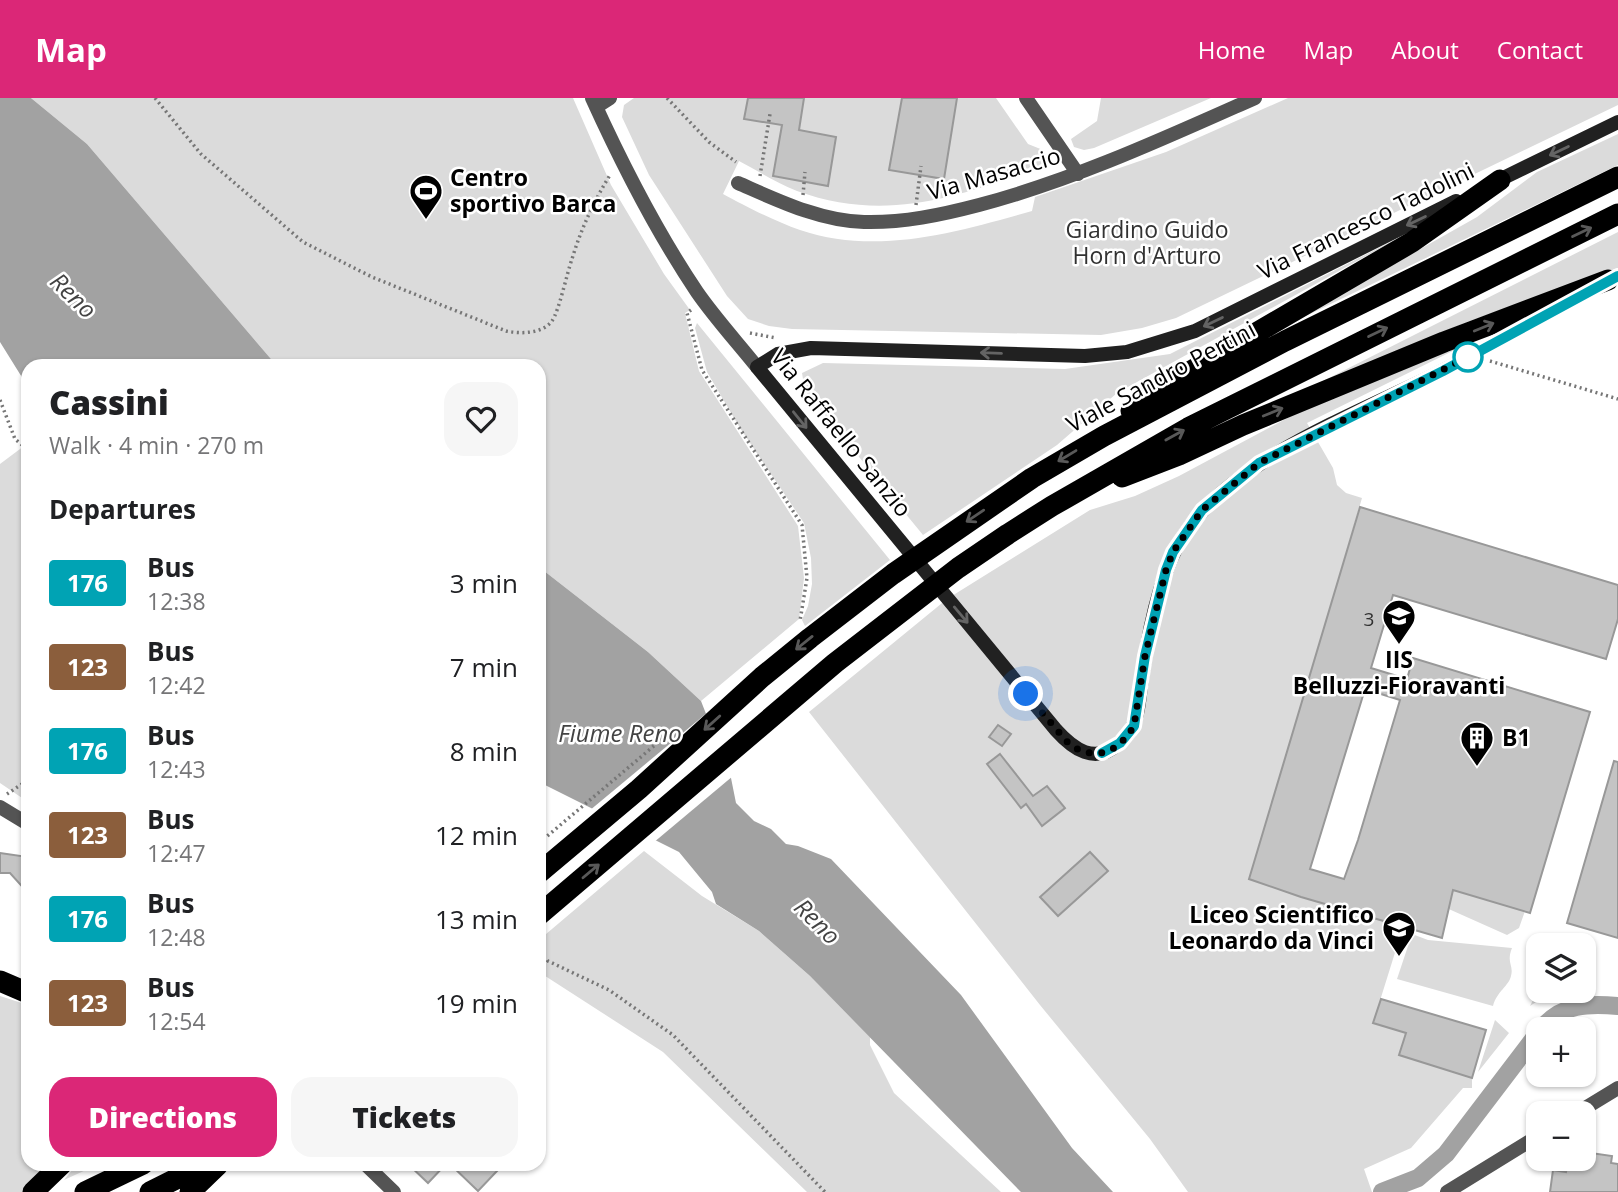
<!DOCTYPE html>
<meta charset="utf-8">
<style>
body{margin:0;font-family:"Open Sans",sans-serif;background:#f6f6f6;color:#202124;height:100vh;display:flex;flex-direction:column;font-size:26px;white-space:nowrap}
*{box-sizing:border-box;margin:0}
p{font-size:23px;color:#757577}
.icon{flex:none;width:38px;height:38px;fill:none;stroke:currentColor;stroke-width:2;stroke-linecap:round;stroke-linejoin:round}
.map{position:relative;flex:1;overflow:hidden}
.drawer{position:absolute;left:21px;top:261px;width:525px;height:812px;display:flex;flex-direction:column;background:#fff;border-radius:21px;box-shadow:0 2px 5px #0004}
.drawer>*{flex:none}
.badge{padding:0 14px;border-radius:5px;font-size:24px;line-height:46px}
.tools{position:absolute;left:1526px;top:835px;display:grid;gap:14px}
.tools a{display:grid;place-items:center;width:70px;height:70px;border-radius:14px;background:#fff;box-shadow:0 2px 5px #0004;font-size:35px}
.you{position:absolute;width:35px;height:35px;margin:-18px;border:5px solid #fff;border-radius:50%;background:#1a73e8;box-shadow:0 0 0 10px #1a73e833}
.map>.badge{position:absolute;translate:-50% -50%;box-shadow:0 0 0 4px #fff}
h2{padding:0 28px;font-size:26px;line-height:63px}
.round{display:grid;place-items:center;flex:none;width:74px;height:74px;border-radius:21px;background:#f6f6f6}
.head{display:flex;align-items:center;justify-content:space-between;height:119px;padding:0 28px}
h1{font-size:33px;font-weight:800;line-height:52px}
.action{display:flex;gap:14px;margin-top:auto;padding:14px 28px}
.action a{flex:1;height:80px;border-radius:21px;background:#db2777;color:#fff;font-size:28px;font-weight:800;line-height:80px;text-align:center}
.action a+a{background:#f6f6f6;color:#202124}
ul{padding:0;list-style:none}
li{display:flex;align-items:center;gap:21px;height:84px;padding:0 28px}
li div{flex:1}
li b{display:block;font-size:26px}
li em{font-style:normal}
li .badge{min-width:77px;font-weight:700;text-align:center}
header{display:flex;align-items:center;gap:42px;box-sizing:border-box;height:98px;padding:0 35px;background:#db2777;color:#fff}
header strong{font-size:33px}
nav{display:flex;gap:38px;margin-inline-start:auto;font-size:24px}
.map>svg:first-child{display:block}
</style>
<header>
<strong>Map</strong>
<nav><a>Home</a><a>Map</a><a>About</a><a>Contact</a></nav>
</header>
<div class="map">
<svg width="1618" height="1094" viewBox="0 0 1618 1094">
<rect width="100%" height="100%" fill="#fff"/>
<!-- green -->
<path fill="#dbdbdb" d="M 31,0 L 573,0 L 611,87 L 664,176 L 690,212 L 685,215 L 699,273 L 798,428 L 804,480 L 799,521 L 701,603 L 648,554 L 539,469 L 539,268 L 277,268 L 87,46 Z
M 634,0 L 996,0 L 1028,46 L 1043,52 L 1049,63 L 1048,67 C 962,97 888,126 797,93 C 777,85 758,73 739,63 L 723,96 C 745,108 776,124 800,132 C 877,158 957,134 1032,113 L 1035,99 L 1166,54 L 1288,0 L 1618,0 L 1618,7 L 1176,220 L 1142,230 L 1101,237 L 792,231 L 769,228 L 748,221 L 727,198 L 649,77 L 622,19 L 624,7 Z
M 1101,0 L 1211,0 L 1094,50 L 1084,52 L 1074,49 L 1071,41 L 1097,23 Z
M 1618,36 L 1618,67 L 1277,232 L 1477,119 L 1537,74 Z
M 1410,134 L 1117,295 L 1057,347 L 923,437 L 805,293 L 802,275 L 823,265 L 1065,271 L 1170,256 Z
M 1618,134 L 1618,170 L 1467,224 L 1313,288 Z
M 697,225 L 890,462 L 805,528 L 802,522 L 808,508 L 812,486 L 811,460 L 804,425 L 740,330 L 707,274 L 695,230 Z
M 1477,241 L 1307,325 L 1333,370 L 1337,387 L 1346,395 L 1362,400 L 1250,781 L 1301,799 L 1403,829 L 1373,925 L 1406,935 L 1399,957 L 1472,980 L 1472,990 L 1463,990 L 1411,1050 L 1364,1071 L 1372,1094 L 1188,1094 L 1150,1041 L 1040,907 L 809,614 L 947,501 L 1090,412 L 1135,398 L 1179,378 L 1295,316 Z
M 28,345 L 28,704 L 0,685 L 0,366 Z
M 644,753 L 702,798 L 759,833 L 810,878 L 870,939 L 870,947 L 894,995 L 1001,1094 L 807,1094 L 663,954 L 539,874 L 539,842 Z
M 1352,760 L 1525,813 L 1519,830 L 1507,837 L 1442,808 Z
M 1412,836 L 1428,842 L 1512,850 C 1506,865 1514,867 1511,878 C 1509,888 1497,893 1493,908 L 1397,881 Z
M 1538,882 L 1538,892 L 1553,893 L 1530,908 L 1535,898 L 1530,892 L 1532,883 Z
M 0,898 L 28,907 L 28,1066 L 50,1066 L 24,1094 L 0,1094 Z
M 1495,922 L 1509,935 L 1478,974 Z
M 77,1066 L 99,1066 L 64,1082 Z"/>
<!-- water -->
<path fill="#a2a2a2" d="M 0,0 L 31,0 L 87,46 L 277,268 L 28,268 L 28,289 L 0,244 Z
M 539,469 L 648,554 L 701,603 L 731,680 L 736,705 L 754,723 L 771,731 L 786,746 L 798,748 L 831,761 L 961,897 L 1072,1050 L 1113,1094 L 1021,1094 L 810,878 L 759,833 L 716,806 L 712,794 L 679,754 L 539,684 Z"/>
<!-- pier -->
<path fill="#fff" d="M 708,614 L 733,678 L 653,745 L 589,713 Z"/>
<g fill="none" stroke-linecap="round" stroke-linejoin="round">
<!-- canal -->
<path stroke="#a2a2a2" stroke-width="18" d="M 1541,931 C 1562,906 1588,905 1618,908
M 1382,1094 L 1418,1080 L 1446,1056 L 1538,935"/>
</g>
<!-- building -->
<path fill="#c4c4c4" stroke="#989898" stroke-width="2" fill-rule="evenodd" d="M 748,0 L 804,0 L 799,32 L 836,39 L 828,88 L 773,78 L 782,27 L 744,21 Z
M 902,0 L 957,0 L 944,81 L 889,72 Z
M 1360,409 L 1618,487 L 1618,521 L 1606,561 L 1393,497 L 1371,570 L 1407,581 L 1413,560 L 1590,614 L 1530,815 L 1453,792 L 1442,840 L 1301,799 L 1249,781 ZM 1365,591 L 1400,602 L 1358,742 L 1344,781 L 1310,771 Z
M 998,627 L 1011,636 L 1002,648 L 989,639 Z
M 1000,656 L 1033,698 L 1047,688 L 1065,710 L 1042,728 L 1026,706 L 1021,710 L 987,666 Z
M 1614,663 L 1618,664 L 1618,840 L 1567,825 Z
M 1090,754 L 1108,773 L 1058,818 L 1040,799 Z
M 0,755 L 28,759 L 28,795 L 10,775 L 0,775 Z
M 1381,901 L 1486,932 L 1472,980 L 1399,957 L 1406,935 L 1373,925 Z
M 1584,1054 L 1612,1058 L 1611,1065 L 1618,1066 L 1618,1094 L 1550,1094 L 1553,1072 L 1566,1074 L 1567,1068 L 1576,1070 L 1577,1060 L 1584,1060 Z
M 408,1066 L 446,1066 L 428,1085 Z
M 450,1066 L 490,1066 L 497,1073 L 478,1093 Z"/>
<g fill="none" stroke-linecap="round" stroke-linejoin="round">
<!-- path -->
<path stroke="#767676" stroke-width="3.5" stroke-dasharray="2 3.5" stroke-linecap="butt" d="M 155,0 L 201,56 L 303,144 L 372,179 L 506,233 C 521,236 542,236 552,223 C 559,213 567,175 572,161 C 581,131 594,103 610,77
M 667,0 L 709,44 L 736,64
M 760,78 L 770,16
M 803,97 L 805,74
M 916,107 L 921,68
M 691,212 L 687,215 L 702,272 L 802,427 L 807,480 L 800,523
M 750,235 L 776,240
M 1490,263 L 1618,301
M 0,302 L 15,341 L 28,352
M 7,696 L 28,682
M 539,745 L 674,631
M 539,855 L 548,863 L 609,892 L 673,937 L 825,1094
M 539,872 L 547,863"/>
<!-- street -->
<path stroke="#545454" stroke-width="14" d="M 592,0 C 622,66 656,133 697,194 C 715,220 737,244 757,269
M 1026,0 L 1078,76
M 596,9 L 610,0
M 738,85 C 777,102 820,123 864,124 C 903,125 941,117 979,107 C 1074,82 1165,40 1255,0
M 0,709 L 28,726
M 1577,1015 L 1618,990
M 365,1066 L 394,1094
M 1447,1094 L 1538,1038"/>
<!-- secondary -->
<path stroke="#212121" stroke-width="14" d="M 1493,85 L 1618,24
M 1456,103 L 1195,233 L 1127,254 L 1085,258 L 811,250 L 778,256 L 757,269 L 1056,632 C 1073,651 1095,667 1118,646 C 1124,641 1129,636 1132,630 C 1140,614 1140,590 1143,573 C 1149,531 1161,472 1184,437 C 1232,361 1361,314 1440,274 C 1481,253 1521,230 1561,208"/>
<!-- highway -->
<path stroke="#000" stroke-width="21" d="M 1131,313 L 1155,294 L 1412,144 L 1500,82
M 1122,379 L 1179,357 L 1243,327 L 1444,244 L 1608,182
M 539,775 L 639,691 L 762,579 L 810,540 L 893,476 L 1032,380 L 1104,338 L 1285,243 L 1618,79
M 539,817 L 835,565 L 958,470 L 1008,436 L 1052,408 L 1188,330 L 1618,116
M 0,883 L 28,895
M 33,1094 L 62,1066
M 85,1094 L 143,1066
M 150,1094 L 206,1066
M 190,1094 L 218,1067"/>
</g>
<!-- one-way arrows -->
<defs><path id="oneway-shaft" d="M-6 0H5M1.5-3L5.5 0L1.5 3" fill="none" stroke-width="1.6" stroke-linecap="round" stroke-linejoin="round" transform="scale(1.75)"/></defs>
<g stroke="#646464">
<use href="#oneway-shaft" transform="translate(1559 53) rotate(154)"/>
<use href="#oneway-shaft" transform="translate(1416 123) rotate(154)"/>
<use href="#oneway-shaft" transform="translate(1213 224) rotate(154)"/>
<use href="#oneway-shaft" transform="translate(991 255) rotate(-178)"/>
<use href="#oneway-shaft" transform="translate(800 322) rotate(51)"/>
<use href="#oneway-shaft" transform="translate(961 517) rotate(50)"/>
</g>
<g stroke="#595959">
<use href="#oneway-shaft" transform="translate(1582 134) rotate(-26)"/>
<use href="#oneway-shaft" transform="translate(1484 229) rotate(-22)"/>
<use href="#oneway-shaft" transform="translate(1378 234) rotate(-26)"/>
<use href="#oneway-shaft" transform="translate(1273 314) rotate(-22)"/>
<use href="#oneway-shaft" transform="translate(1175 337) rotate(-29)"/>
<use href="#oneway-shaft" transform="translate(1067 358) rotate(149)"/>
<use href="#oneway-shaft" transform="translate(975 418) rotate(146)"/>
<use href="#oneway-shaft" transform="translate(804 545) rotate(141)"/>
<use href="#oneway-shaft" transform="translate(712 625) rotate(138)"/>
<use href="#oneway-shaft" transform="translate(591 773) rotate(-40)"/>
</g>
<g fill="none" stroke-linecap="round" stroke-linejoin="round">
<defs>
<path id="line" d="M 1102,655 L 1120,645 L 1134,628 L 1145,558 L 1166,472 L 1173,454 L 1202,412 L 1259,365 L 1443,273 L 1618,178"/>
</defs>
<!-- line casing -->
<use href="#line" stroke="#fff" stroke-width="16"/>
<!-- line -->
<use href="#line" stroke="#00a3b4" stroke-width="10"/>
<!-- walk -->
<path stroke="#000" stroke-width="7" stroke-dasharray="0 12.6" d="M 1026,596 L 1070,647 C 1097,664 1118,654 1134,628 L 1145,558 L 1166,472 L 1173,454 L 1202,412 L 1259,365 L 1472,257 L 1468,259"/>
</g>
<!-- icons -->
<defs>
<symbol id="stadium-pin" viewBox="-11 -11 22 30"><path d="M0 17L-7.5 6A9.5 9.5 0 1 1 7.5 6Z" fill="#000" stroke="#fff"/><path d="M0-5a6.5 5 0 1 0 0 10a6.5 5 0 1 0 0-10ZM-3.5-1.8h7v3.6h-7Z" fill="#fff"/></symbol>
<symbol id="school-pin" viewBox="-11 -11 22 30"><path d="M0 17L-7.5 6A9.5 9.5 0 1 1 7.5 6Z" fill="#000" stroke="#fff"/><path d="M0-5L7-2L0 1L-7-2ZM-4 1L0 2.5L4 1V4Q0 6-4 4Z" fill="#fff"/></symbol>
<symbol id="building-pin" viewBox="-11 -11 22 30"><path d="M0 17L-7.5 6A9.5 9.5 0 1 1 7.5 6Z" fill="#000" stroke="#fff"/><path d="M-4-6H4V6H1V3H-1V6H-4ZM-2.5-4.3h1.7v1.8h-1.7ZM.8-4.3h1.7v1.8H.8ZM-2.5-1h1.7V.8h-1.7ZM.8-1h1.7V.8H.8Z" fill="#fff"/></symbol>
</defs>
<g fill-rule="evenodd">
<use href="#stadium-pin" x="407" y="74" width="38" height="52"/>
<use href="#school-pin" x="1380" y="499" width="38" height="52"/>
<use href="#building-pin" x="1458" y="621" width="38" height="52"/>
<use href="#school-pin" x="1380" y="811" width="38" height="52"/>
</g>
<!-- markers -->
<circle fill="#fff" stroke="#00a3b4" stroke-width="3.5" cx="1468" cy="259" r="14"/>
<g text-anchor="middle" stroke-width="5" stroke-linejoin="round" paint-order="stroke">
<!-- number labels -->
<g font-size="19" fill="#313131">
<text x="1369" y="528">3</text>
</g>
<!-- street labels -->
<g font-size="23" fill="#000" stroke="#fff">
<text transform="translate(994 76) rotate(-16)" y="8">Via Masaccio</text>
<text transform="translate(1366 123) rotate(-26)" y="8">Via Francesco Tadolini</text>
<text transform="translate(1161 279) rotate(-28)" y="8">Viale Sandro Pertini</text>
<text transform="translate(841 335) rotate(51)" y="8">Via Raffaello Sanzio</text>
</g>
<!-- poi labels -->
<g font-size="23" font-weight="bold" fill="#000" stroke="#fff" text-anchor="start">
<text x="450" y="88">Centro<tspan x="450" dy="26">sportivo Barca</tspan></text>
<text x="1399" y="570" text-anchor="middle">IIS<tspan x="1399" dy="26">Belluzzi-Fioravanti</tspan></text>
<text x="1502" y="648">B1</text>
<text x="1374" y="825" text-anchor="end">Liceo Scientifico<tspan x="1374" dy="26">Leonardo da Vinci</tspan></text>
</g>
<!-- park labels -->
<g font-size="23" fill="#323232" stroke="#fff">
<text x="1147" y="140">Giardino Guido<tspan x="1147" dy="26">Horn d'Arturo</tspan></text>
</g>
<!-- water labels -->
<g font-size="24" font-style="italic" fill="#434343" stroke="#fff">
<text transform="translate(73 198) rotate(44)" y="8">Reno</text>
<text x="620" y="644">Fiume Reno</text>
<text transform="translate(817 824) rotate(45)" y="8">Reno</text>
</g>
</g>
</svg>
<div class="tools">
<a><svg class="icon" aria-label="layers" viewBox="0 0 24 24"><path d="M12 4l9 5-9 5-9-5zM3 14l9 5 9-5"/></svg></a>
<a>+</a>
<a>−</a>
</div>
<div class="you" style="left:1026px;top:596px"></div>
<section class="drawer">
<div class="head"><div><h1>Cassini</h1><p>Walk · 4 min · 270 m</p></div><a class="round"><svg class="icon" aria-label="heart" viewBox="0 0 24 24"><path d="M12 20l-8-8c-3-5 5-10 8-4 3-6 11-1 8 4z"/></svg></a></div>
<h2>Departures</h2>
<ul>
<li><span class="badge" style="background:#00a3b4;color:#fff">176</span><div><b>Bus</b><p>12:38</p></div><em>3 min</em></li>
<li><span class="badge" style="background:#8b5e3c;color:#fff">123</span><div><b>Bus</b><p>12:42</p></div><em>7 min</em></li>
<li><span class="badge" style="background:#00a3b4;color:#fff">176</span><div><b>Bus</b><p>12:43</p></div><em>8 min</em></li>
<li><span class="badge" style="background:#8b5e3c;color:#fff">123</span><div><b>Bus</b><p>12:47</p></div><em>12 min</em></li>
<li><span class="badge" style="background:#00a3b4;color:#fff">176</span><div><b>Bus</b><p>12:48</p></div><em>13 min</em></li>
<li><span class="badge" style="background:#8b5e3c;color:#fff">123</span><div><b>Bus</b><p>12:54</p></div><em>19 min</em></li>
</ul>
<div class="action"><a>Directions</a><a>Tickets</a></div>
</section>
</div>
